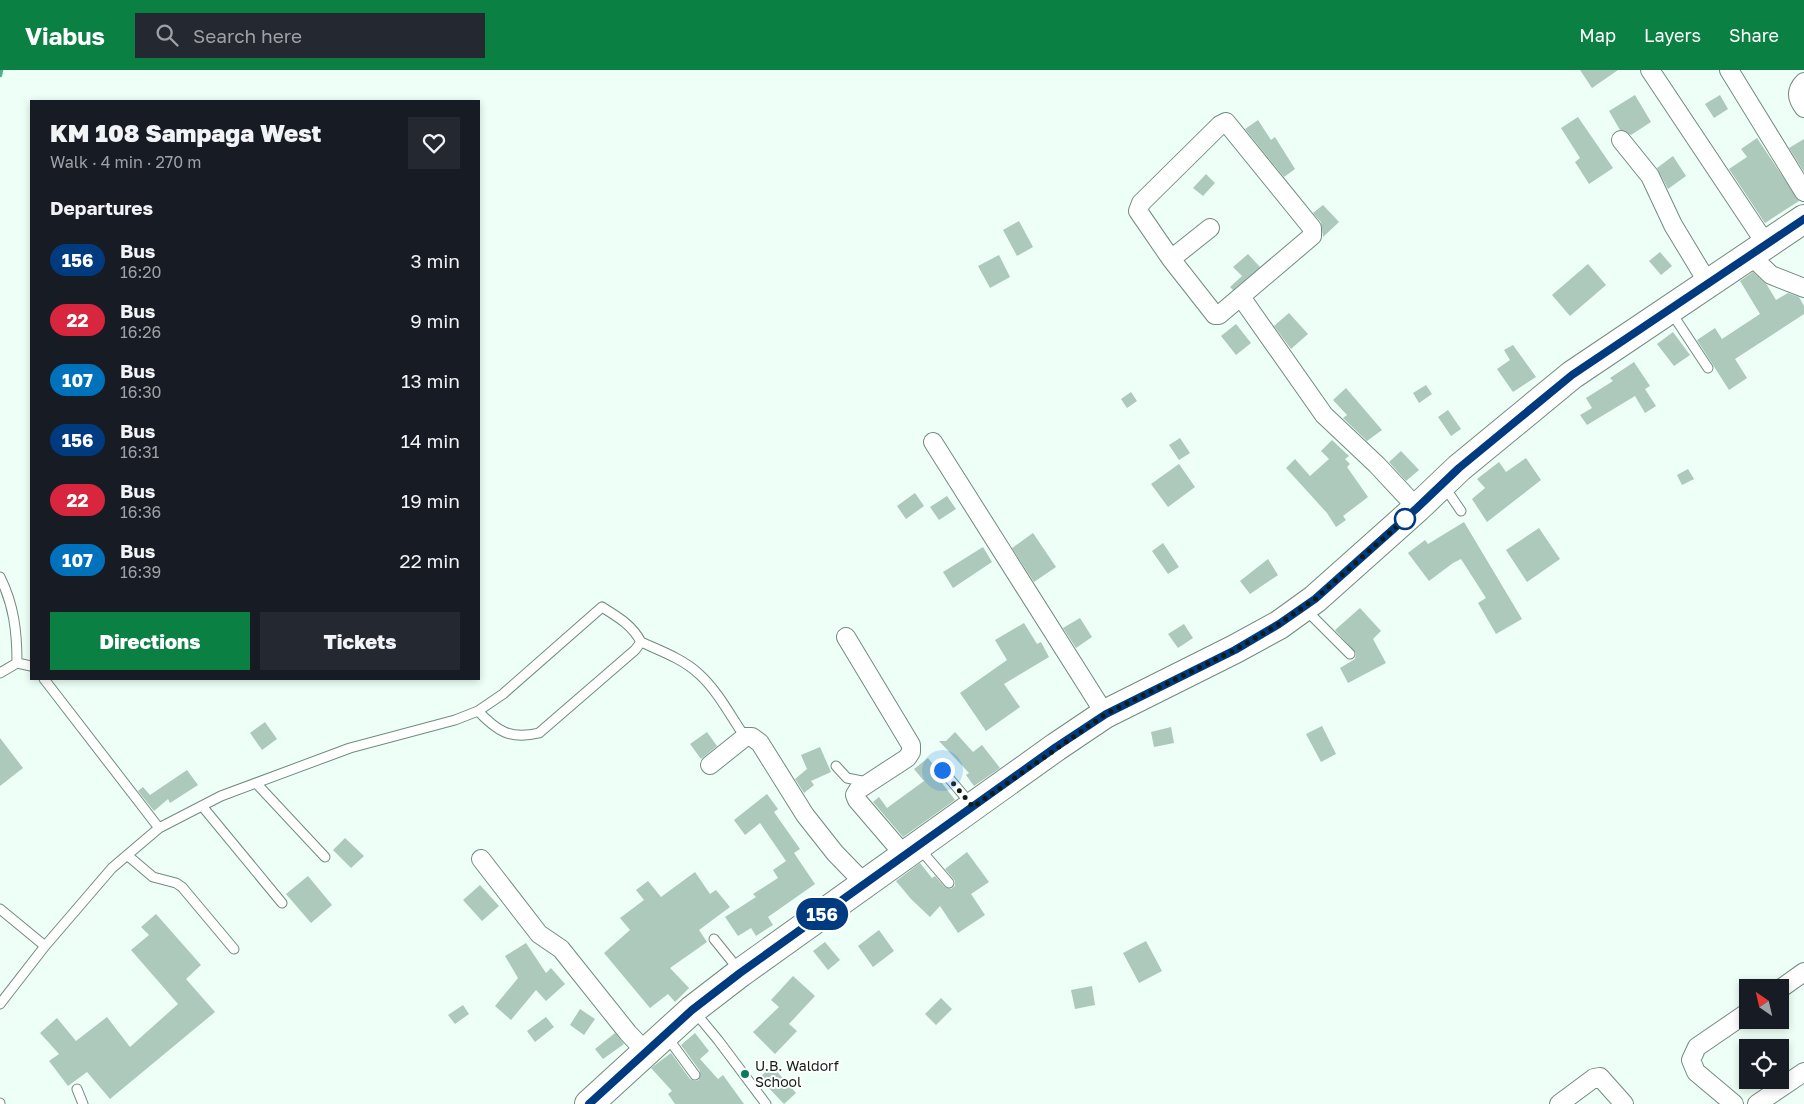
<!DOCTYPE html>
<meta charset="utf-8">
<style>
body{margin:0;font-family:"Golos Text",sans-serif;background:#242831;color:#f1f3f6;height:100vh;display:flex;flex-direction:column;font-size:19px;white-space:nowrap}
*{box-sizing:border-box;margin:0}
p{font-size:16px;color:#9ea1a6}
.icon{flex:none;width:28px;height:28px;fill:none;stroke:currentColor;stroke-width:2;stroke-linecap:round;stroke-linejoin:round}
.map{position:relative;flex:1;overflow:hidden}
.details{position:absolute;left:30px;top:30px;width:450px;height:580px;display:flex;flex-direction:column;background:#171b24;border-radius:0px;box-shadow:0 2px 8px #0003}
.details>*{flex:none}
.badge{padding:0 10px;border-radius:16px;font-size:18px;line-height:32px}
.needle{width:32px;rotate:326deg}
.fabs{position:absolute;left:1739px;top:909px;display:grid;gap:10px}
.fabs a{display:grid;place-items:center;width:50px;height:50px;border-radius:0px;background:#171b24;box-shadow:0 2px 8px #0003;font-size:25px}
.you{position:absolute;width:25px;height:25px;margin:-12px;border:4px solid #fff;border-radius:50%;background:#1a73e8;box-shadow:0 0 0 8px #1a73e833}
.map>.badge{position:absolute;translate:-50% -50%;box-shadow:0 0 0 2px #fff}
h2{padding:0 20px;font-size:19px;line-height:45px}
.round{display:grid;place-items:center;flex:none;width:52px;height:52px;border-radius:0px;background:#242831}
.summary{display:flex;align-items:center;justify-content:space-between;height:85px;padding:0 20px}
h1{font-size:24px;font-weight:800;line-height:38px}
.button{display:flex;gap:10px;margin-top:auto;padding:10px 20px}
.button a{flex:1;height:58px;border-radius:0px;background:#0b8043;color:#fff;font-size:20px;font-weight:800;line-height:58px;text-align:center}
.button a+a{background:#242831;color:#f1f3f6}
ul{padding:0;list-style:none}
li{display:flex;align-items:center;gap:15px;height:60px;padding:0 20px}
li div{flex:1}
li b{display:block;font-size:19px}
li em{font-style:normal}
li .badge{min-width:55px;font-weight:700;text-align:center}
header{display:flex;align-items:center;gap:30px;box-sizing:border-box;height:70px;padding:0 25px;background:#0b8043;color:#fff}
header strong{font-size:24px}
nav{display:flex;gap:28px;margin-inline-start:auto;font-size:18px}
.search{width:350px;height:45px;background:#242831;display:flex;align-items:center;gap:12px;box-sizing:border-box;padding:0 18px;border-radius:0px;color:#9ea1a6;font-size:19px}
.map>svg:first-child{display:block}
</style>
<header>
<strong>Viabus</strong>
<div class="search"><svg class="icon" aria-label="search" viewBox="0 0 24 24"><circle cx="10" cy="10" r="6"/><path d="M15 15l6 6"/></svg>Search here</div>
<nav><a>Map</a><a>Layers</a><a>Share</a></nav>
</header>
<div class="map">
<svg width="1804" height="1034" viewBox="0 0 1804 1034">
<rect width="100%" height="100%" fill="#edfff6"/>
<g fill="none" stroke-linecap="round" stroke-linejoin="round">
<!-- stream -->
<path stroke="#4fb08a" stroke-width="4.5" d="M 0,5 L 1,0"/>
</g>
<!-- building -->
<path fill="#acc9bc" d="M 1580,0 L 1618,0 L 1592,18 Z
M 1635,25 L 1651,52 L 1631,65 L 1620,60 L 1609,41 Z
M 1720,25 L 1728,39 L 1714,48 L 1705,34 Z
M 1578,47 L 1613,98 L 1589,114 L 1575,92 L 1580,88 L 1561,58 Z
M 1258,50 L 1271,70 L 1275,67 L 1295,99 L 1284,107 L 1245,59 Z
M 1757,68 L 1799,131 L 1765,153 L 1729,99 L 1747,87 L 1741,79 Z
M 1804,69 L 1804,102 L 1789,78 Z
M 1673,86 L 1686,106 L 1668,119 L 1657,98 Z
M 1206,104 L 1215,113 L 1203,126 L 1193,118 Z
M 1323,135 L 1339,152 L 1323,167 L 1321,152 L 1313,143 Z
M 1019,151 L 1033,177 L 1017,186 L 1003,160 Z
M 1660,182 L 1672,196 L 1661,205 L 1649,191 Z
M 1248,184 L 1260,197 L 1233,220 L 1230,217 L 1242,206 L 1233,197 Z
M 999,185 L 1010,207 L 990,218 L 978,196 Z
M 1588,194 L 1606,215 L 1570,246 L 1552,225 Z
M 1753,202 L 1767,215 L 1776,230 L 1788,223 L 1799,227 L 1804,236 L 1804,244 L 1735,289 L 1747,308 L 1729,320 L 1697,270 L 1715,258 L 1722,269 L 1760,244 L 1740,211 Z
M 1289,243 L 1308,264 L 1291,279 L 1274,256 Z
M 1236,254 L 1251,273 L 1236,285 L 1221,266 Z
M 1673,262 L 1690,285 L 1674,296 L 1657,274 Z
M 1513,275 L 1536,307 L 1513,322 L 1497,299 L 1510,290 L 1504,280 Z
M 1634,292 L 1650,316 L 1645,319 L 1656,336 L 1645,343 L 1635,326 L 1587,355 L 1580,345 L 1592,338 L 1586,328 L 1613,311 L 1610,308 Z
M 1426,315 L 1432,324 L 1419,333 L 1413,323 Z
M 1346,318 L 1382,360 L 1367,371 L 1343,348 L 1347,345 L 1333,330 Z
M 1131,322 L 1137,331 L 1127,338 L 1121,329 Z
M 1448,340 L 1461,359 L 1451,366 L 1438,347 Z
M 1180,368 L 1190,383 L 1179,390 L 1169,375 Z
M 1332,370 L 1349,386 L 1345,389 L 1350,394 L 1347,397 L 1368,427 L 1343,446 L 1346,450 L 1336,457 L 1327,443 L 1286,398 L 1295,389 L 1310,406 L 1329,389 L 1321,381 Z
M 1401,381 L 1419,400 L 1406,411 L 1389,392 Z
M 1526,388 L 1541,410 L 1487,452 L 1472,429 L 1485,418 L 1477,409 L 1499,392 L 1506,402 Z
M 1179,394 L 1195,417 L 1168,437 L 1151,414 Z
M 1688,399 L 1694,409 L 1682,415 L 1677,405 Z
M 915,423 L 924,436 L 906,449 L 897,436 Z
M 947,426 L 956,439 L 939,450 L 930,437 Z
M 1464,452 L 1522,549 L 1496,564 L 1478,533 L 1486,528 L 1461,489 L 1453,493 L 1429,511 L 1408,483 L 1425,470 L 1428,474 Z
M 1539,458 L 1560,489 L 1527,512 L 1506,480 Z
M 1033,463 L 1056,497 L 1034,512 L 1012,478 Z
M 1163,473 L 1179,497 L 1168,504 L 1152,481 Z
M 983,477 L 992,492 L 953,518 L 943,502 Z
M 1268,489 L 1278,505 L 1250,524 L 1240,511 Z
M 1360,538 L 1381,561 L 1373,569 L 1386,593 L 1348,613 L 1340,598 L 1355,589 L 1356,583 L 1335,560 Z
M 1080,548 L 1092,567 L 1076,578 L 1063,558 Z
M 1024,553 L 1037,574 L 1041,572 L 1049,587 L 1004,614 L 1020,637 L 986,661 L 960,623 L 1007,590 L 995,570 Z
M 1184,554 L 1193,568 L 1178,578 L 1168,564 Z
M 265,652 L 277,669 L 262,680 L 250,663 Z
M 1322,656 L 1336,684 L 1321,692 L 1306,664 Z
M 1171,657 L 1174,673 L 1154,677 L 1151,662 Z
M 707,662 L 717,676 L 701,689 L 690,674 Z
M 955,662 L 973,682 L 982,675 L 1000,698 L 974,716 L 966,705 L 969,703 L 939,671 L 946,671 Z
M 0,668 L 23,698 L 0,716 Z
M 820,677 L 831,702 L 811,711 L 814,715 L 804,723 L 795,709 L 807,699 L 801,685 Z
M 928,688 L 936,698 L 936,705 L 955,730 L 903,767 L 873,732 L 879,727 L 887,738 L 924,711 L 914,699 Z
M 187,700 L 198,715 L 170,733 L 168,729 L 154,741 L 138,721 L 143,717 L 150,725 Z
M 767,724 L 778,739 L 774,742 L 800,779 L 794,783 L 815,814 L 768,847 L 773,855 L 756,866 L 751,858 L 738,866 L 725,847 L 756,827 L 753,824 L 778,808 L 773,800 L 786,791 L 760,753 L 745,765 L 734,750 Z
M 345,768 L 364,786 L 351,798 L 333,780 Z
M 967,782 L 989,812 L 971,824 L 985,845 L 958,863 L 940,836 L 930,847 L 911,829 L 896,811 L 920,793 L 932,808 L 935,806 L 945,817 L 951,819 L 955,816 L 955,811 L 945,799 Z
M 695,802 L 710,824 L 716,820 L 730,837 L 699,860 L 707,872 L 670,898 L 689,918 L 675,932 L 668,924 L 650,938 L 604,883 L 630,860 L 620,848 L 644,830 L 636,820 L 648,811 L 661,827 Z
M 308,806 L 332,835 L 311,853 L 286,824 Z
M 480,815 L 499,836 L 482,851 L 463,830 Z
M 156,844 L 201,895 L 186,909 L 215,942 L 110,1029 L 87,1002 L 68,1016 L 49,991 L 59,984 L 40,963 L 57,948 L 76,971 L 107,947 L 130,977 L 178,934 L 131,880 L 149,865 L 141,857 Z
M 879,860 L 894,881 L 873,897 L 858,876 Z
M 1146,871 L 1162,901 L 1139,913 L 1123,883 Z
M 825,872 L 840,890 L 828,900 L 813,881 Z
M 526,873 L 546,903 L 551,898 L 565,914 L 546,931 L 536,920 L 511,950 L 495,936 L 518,908 L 505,886 Z
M 793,906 L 815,926 L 789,954 L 797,961 L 775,984 L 753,962 L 779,937 L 771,930 Z
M 1092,916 L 1095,935 L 1075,939 L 1071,920 Z
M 941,928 L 952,939 L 936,955 L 925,944 Z
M 463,935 L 469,944 L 455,954 L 448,945 Z
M 580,939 L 595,949 L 584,965 L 570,955 Z
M 546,947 L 554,957 L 535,972 L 527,961 Z
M 615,963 L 624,974 L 603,989 L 595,979 Z
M 695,963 L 709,981 L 700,989 L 718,1009 L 723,1005 L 744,1034 L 675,1034 L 668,1024 L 672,1021 L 651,998 L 671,983 L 690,1009 L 695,1011 L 699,1010 L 700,1001 L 681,975 Z
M 772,996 L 796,1023 L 784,1034 L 759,1008 Z"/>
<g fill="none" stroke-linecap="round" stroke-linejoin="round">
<defs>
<path id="lane" d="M 1671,242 L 1708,298
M 1444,416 L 1461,441
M 0,507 C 14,535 17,562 17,593
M 1306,540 L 1350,584
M 641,572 C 661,581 683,589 699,604 C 718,621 731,647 745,667
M 0,603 L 17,593 L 31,596
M 44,609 L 159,758
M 836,696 L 847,708 L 862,711 L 866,715
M 942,700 L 971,734
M 256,713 L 325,787
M 202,736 L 282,833
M 920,779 L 949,813
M 127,785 L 153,807 L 176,813 L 182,817 L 234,879
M 0,839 L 45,876
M 714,869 L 739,900
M 0,934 L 45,876 L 112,798 L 159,758 L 221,726 L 350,678 L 455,650 L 478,641 L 503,624 L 602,537 C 618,547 632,555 641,572 L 635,580 L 539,663 C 510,670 497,661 478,641
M 694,941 L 718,970 L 766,1034
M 667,967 L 695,1005
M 77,1019 L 83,1034
M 0,1033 L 0,1034"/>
<path id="street" d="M 1650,0 L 1766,174
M 1729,0 L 1804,122
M 1804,12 C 1795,21 1797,29 1804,38
M 1226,52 L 1312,158 L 1312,166 L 1219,245 L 1215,245 L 1171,189 L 1138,141 L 1141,133 L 1220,55 Z
M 1621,70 L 1650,106 L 1673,155 L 1708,213
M 1750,185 L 1771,205 L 1804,218
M 1171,189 L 1210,158
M 1241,227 L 1324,345 L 1377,395 L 1417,438
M 933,372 L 1105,644
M 846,567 L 911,675 L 911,682 L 907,688 L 858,720 L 855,725 L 857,730 L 905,786
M 710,695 L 745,667 L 752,667 L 760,673 L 805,745 L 835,783 L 865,814
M 481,789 L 539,864 L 561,879 L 628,963 L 645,981
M 1780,919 L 1804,902
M 1559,1034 L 1594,1008 L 1600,1007 L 1624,1034
M 1734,1034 L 1696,1002 L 1691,990 L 1697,977 L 1748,942
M 1757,1034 L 1804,1002"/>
<path id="primary" d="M 589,1034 L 692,940 L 740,903 L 1056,677 L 1105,644 L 1235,579 L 1279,555 L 1315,529 L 1417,438 L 1459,398 L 1572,305 L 1804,149"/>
</defs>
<!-- lane casing -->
<use href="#lane" stroke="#708c7f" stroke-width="11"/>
<!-- street casing -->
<use href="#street" stroke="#708c7f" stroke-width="20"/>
<!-- primary casing -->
<use href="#primary" stroke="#708c7f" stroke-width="30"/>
<!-- lane -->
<use href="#lane" stroke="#fff" stroke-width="9"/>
<!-- street -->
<use href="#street" stroke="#fff" stroke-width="18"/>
<!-- primary -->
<use href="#primary" stroke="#fff" stroke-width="28"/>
</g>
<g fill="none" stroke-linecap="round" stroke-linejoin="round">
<defs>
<path id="line" d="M 589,1034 L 692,940 L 740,903 L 1056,677 L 1106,644 L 1235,580 L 1279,554 L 1315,529 L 1417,438 L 1459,398 L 1572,305 L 1804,149"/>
</defs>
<!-- line casing -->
<use href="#line" stroke="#fff" stroke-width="11"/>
<!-- line -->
<use href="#line" stroke="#003b80" stroke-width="8"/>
<!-- walk -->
<path stroke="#111c17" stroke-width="5" stroke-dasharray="0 9" d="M 942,700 L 973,737 L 1106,644 L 1235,580 L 1279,554 L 1315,529 L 1405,449"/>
</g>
<!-- markers -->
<circle fill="#fff" stroke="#003b80" stroke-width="2.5" cx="1405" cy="449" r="10"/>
<circle fill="#097d5b" stroke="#fff" stroke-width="2" cx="745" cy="1004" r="5"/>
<g text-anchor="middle" stroke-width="4" stroke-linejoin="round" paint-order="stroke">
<!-- poi labels -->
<g font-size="14" fill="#111c17" stroke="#fff" text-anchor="start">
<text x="755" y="1001">U.B. Waldorf<tspan x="755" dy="16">School</tspan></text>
</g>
</g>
</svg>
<div class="fabs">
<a><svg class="needle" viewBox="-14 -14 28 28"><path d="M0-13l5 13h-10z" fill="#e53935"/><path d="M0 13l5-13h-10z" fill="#9ea1a6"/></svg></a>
<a><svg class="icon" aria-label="locate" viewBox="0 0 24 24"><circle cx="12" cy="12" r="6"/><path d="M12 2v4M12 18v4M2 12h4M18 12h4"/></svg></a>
</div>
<div class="you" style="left:942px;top:700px"></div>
<b class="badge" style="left:822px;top:844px;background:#003b80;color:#fff">156</b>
<section class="details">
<div class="summary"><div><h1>KM 108 Sampaga West</h1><p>Walk · 4 min · 270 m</p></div><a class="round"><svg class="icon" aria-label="heart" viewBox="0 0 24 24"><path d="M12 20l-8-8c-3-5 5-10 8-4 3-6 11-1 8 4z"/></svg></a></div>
<h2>Departures</h2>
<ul>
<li><span class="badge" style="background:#003b80;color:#fff">156</span><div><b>Bus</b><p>16:20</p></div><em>3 min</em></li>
<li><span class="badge" style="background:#d7263d;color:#fff">22</span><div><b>Bus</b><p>16:26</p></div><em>9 min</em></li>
<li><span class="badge" style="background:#0072bc;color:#fff">107</span><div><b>Bus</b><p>16:30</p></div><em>13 min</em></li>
<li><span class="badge" style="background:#003b80;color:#fff">156</span><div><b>Bus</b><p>16:31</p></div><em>14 min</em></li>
<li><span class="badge" style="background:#d7263d;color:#fff">22</span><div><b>Bus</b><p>16:36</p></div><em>19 min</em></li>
<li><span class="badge" style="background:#0072bc;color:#fff">107</span><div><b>Bus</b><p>16:39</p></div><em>22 min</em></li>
</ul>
<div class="button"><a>Directions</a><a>Tickets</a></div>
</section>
</div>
